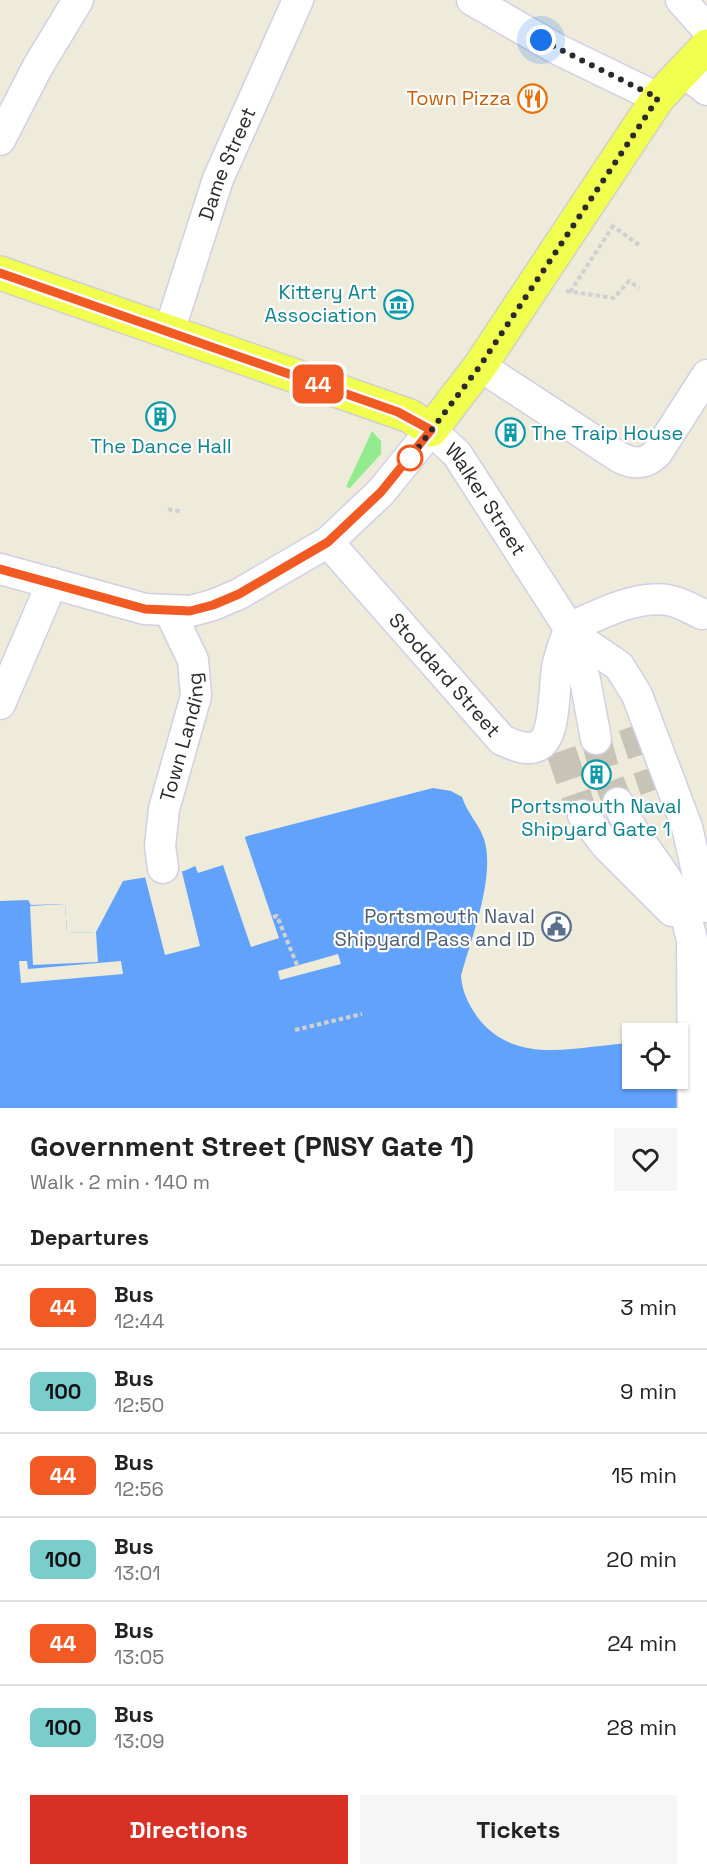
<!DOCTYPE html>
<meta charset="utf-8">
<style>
body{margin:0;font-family:"Space Grotesk",sans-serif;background:#f6f6f6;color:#222;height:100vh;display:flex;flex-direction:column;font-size:22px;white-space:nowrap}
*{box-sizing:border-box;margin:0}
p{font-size:20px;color:#767676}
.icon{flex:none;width:33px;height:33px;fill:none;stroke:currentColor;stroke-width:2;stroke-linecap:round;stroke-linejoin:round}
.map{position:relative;height:1108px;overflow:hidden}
.details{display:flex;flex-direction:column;background:#fff;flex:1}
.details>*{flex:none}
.badge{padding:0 12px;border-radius:9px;font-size:21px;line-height:39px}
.buttons{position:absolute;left:622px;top:1023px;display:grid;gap:12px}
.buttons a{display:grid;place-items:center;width:66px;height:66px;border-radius:0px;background:#fff;box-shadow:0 2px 4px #0004;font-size:30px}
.you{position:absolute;width:30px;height:30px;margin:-15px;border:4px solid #fff;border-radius:50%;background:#1a73e8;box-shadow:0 0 0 9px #1a73e833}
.map>.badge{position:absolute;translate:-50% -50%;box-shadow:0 0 0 3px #fff}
h2{padding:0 30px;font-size:22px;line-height:54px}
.round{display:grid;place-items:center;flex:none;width:63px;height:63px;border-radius:0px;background:#f6f6f6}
.summary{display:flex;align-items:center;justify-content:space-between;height:102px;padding:0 30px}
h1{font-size:28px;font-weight:700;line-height:45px}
.button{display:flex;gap:12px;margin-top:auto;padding:12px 30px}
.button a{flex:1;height:69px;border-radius:0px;background:#d93025;color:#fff;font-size:24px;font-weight:700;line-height:69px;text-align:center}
.button a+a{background:#f6f6f6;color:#222}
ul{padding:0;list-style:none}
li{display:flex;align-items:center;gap:18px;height:84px;padding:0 30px;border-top:2px solid #e0e0e0}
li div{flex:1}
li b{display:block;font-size:22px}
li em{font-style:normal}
li .badge{min-width:66px;font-weight:700;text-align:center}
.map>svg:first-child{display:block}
</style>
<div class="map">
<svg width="707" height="1108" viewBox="0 0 707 1108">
<rect width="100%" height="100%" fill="#eeebda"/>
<!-- green -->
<path fill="#93eb90" d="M 372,431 L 381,441 L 381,454 L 350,488 L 346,487 Z"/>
<!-- water -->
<path fill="#61a2fc" d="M 433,788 L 451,791 L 462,797 C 467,813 479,824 484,839 C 496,876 471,939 461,976 C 462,992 469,1005 478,1018 C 517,1068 580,1045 633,1043 L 633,1078 L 678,1078 L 707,1108 L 0,1108 L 0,901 L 28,900 L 31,905 L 65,904 L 67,933 L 96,932 L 123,881 L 184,871 L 209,860 L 247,836 Z"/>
<!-- pier -->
<path fill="#eeebda" d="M 244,835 L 279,938 L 251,947 L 223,865 L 198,873 L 194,863 Z
M 181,868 L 200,946 L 165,955 L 144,873 Z
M 65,904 L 67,933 L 96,932 L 98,962 L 33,965 L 30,906 Z
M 338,954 L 341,964 L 280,980 L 278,971 Z
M 19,961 L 27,961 L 28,969 L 121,961 L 123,974 L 21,983 Z"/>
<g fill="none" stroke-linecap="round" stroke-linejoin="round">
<!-- minor-tunnel -->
<path stroke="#c7c4b7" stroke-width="30" stroke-dasharray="30 15" stroke-linecap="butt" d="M 633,726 L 655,790
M 596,739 L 604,769 L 618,803
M 561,751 L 583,815"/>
<defs>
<g id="minor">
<path d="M 472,0 L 557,49 L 658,98"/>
<path d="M 681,0 L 707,29"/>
<path d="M 683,71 L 707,90"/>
<path d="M 0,140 L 37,68 L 78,0"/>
<path id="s1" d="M 169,332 L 218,179 L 298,0"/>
<path d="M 480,366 L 619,457 C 634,465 645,465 657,453 L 707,375"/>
<path id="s2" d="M 328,542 L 502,740 C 513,745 529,753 541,744 C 557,731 553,683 558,663 C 561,651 566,640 569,628"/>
<path id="s3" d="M 0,569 L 145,609 L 191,611 L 213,605 L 239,594 L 328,542 L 381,492 L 431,430 L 457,454 L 569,628 L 585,680 L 596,739"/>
<path d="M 569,628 C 598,615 636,595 668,600 C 680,602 691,609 702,614"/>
<path d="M 588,645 L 619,666 L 637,695 L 687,827 L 705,907"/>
<path d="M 0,704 L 52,583"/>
<path d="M 618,803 C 634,840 664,868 681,904 C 687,916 689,928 692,940 L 693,1108"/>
<path d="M 583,815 L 606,845 L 672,911"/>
<path id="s4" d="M 163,868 L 160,846 L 164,809 L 196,696 L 193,660 L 170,612"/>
</g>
<path id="major" d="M 0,273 L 410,416 L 431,430 L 480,366 L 658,98 L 707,46"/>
</defs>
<!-- minor casing -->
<use href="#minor" stroke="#d2cfe5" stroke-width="33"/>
<!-- major casing -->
<use href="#major" stroke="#d0d0d0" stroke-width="36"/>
<!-- path -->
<path stroke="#d0d0d0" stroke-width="4" stroke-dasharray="4.5 3" stroke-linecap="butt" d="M 611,225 L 639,245
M 566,291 L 614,298 L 629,281 L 639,288
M 570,292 L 613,226
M 168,509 L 182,512
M 273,917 L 277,916 L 297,965
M 295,1030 L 362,1014"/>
<!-- minor -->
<use href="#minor" stroke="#fff" stroke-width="30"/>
<!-- major -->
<use href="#major" stroke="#f1ff4e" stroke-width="33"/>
</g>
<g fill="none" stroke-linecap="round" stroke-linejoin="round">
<defs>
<path id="line" d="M 0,273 L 398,412 L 431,430 L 381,492 L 328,542 L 239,594 L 213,605 L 190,611 L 145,609 L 0,569"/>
</defs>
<!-- line casing -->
<use href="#line" stroke="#fff" stroke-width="14"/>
<!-- line -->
<use href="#line" stroke="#f15a22" stroke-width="9"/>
<!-- walk -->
<path stroke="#2a2a2a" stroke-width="6" stroke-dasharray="0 10.8" d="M 410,458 L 408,461 L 480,366 L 658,98 L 541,40"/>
</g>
<!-- icons -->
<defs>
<symbol id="restaurant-ring" viewBox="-11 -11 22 22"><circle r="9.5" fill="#fff" stroke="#e8710a" stroke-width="1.5"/><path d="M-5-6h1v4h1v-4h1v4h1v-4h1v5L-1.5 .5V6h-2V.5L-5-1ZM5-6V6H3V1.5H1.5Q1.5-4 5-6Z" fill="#e8710a"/></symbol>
<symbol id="museum-ring" viewBox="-11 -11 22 22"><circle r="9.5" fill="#fff" stroke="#0f9aa8" stroke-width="1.5"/><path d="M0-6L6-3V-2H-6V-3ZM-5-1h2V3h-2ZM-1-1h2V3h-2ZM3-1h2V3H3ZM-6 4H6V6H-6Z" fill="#0f9aa8"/></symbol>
<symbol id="building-ring" viewBox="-11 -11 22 22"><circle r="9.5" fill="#fff" stroke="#0f9aa8" stroke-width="1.5"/><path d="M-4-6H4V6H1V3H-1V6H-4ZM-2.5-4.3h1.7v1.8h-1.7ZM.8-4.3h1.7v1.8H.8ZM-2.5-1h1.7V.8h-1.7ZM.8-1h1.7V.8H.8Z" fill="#0f9aa8"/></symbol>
<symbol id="civic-ring" viewBox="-11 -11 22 22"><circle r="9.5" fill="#fff" stroke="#5c6f8a" stroke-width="1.5"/><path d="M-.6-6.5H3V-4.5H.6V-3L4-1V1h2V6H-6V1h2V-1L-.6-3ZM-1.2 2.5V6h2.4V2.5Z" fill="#5c6f8a"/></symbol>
</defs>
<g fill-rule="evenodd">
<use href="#restaurant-ring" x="516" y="82" width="33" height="33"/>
<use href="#museum-ring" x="382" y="288" width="33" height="33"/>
<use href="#building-ring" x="144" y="400" width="33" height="33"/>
<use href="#building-ring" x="494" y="416" width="33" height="33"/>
<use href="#building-ring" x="580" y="758" width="33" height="33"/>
<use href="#civic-ring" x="540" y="910" width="33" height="33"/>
</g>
<!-- markers -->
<circle fill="#fff" stroke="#f15a22" stroke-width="3" cx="410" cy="458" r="12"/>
<g text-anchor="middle" stroke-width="4.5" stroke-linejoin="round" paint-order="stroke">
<!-- food labels -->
<g font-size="20" fill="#c56008" stroke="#fff" text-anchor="end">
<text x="511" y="105">Town Pizza</text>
</g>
<!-- street labels -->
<g font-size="20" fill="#2a2a2a" stroke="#fff">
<text dy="7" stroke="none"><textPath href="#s1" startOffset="178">Dame Street</textPath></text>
<text dy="7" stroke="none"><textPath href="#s3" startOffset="592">Walker Street</textPath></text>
<text dy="7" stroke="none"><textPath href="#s2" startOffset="177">Stoddard Street</textPath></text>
<text dy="7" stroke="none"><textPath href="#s4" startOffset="134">Town Landing</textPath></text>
</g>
<!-- culture labels -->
<g font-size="20" fill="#0d838f" stroke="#fff">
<text x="377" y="299" text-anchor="end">Kittery Art<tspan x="377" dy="23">Association</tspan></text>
<text x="531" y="440" text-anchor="start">The Traip House</text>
<text x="161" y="453">The Dance Hall</text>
<text x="596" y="813">Portsmouth Naval<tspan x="596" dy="23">Shipyard Gate 1</tspan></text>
</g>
<!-- service labels -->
<g font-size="20" fill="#4e5e75" stroke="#fff" text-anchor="end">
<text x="535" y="923">Portsmouth Naval<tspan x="535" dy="23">Shipyard Pass and ID</tspan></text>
</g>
</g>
</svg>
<div class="buttons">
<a><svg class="icon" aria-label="locate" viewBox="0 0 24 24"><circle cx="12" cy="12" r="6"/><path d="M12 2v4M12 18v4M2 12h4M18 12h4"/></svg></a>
</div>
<div class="you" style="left:541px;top:40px"></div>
<b class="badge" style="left:318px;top:384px;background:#f15a22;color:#fff">44</b>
</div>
<section class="details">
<div class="summary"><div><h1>Government Street (PNSY Gate 1)</h1><p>Walk · 2 min · 140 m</p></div><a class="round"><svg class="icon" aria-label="heart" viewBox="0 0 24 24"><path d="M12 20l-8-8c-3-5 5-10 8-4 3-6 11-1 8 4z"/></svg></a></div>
<h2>Departures</h2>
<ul>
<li><span class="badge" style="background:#f15a22;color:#fff">44</span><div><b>Bus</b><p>12:44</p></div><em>3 min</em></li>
<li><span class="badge" style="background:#79cdcd;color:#111">100</span><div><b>Bus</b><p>12:50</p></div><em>9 min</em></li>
<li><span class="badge" style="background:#f15a22;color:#fff">44</span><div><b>Bus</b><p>12:56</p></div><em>15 min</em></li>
<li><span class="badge" style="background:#79cdcd;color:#111">100</span><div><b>Bus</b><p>13:01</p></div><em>20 min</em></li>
<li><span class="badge" style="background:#f15a22;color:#fff">44</span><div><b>Bus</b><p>13:05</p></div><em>24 min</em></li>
<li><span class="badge" style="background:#79cdcd;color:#111">100</span><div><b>Bus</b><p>13:09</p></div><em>28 min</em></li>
</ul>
<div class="button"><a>Directions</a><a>Tickets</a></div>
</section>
